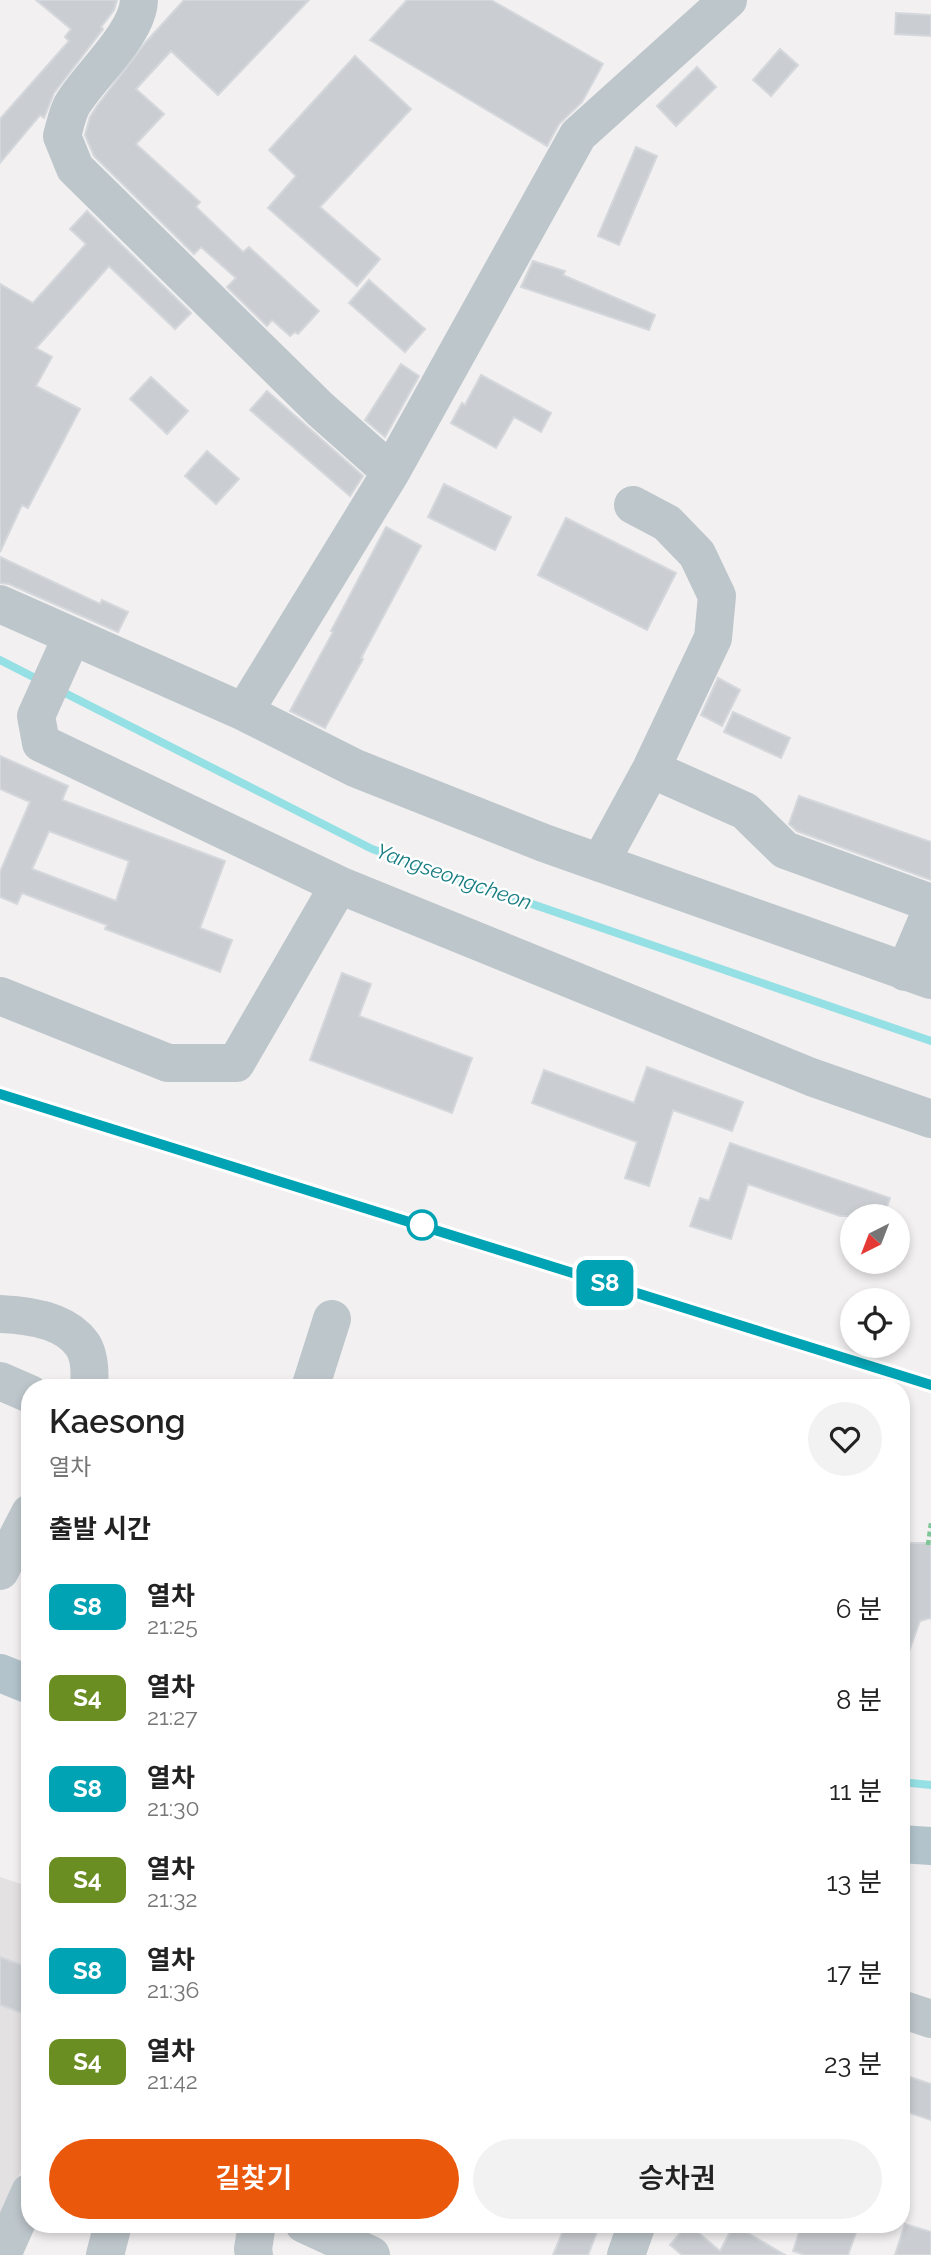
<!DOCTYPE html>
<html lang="ko">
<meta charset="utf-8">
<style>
body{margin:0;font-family:Raleway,"Noto Sans KR",sans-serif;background:#f2f2f2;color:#222;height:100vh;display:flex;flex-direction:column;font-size:26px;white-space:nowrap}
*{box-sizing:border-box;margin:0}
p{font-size:23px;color:#767676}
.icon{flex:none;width:38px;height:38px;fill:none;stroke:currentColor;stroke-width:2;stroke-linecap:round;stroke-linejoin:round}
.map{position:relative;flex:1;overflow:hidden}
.drawer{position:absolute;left:21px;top:1379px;width:889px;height:854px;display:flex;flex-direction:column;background:#fff;border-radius:28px;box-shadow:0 4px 10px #0003}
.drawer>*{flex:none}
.badge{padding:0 14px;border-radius:10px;font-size:24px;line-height:46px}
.needle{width:46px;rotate:222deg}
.fabs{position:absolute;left:840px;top:1204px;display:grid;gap:14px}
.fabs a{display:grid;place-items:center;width:70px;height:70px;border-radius:50%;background:#fff;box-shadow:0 4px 10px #0003;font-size:35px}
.map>.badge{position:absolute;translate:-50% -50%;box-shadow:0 0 0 4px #fff}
h2{padding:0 28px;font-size:26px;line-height:63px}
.round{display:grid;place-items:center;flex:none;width:74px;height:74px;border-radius:37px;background:#f2f2f2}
.headline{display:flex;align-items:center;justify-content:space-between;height:119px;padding:0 28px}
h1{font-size:33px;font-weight:600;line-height:52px}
.cta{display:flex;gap:14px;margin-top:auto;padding:14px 28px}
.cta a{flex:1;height:80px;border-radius:42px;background:#ea580c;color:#fff;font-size:28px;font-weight:600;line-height:80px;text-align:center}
.cta a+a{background:#f2f2f2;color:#222}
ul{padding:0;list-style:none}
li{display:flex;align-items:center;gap:21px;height:91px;padding:0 28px}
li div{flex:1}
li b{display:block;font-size:26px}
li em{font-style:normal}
li .badge{min-width:77px;font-weight:700;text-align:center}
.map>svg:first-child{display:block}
</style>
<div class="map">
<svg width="931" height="2255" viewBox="0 0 931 2255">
<rect width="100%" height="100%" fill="#f2f0f0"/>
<!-- education -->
<path fill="#e3e1e2" d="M 0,1877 L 30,1887 L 30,2148 L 0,2221 Z"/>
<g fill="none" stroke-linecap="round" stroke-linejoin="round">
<!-- stream -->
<path stroke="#94e0e4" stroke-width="8" d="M 0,660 L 41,681
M 59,690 L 372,849 L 931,1041
M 901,1782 L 931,1785"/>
</g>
<!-- building -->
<path fill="#caced2" stroke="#d4d7db" stroke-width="2" fill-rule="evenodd" d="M 36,0 L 117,0 L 114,10 L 101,27 L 103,29 L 54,93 L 44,118 L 40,115 L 0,163 L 0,119 L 69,41 L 65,37 L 71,29 Z
M 184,0 L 309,0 L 218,95 L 171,51 L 136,89 L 164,114 L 136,144 L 200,202 L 196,207 L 243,252 L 249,247 L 319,311 L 298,334 L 295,332 L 290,336 L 272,320 L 267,326 L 227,287 L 236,278 L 201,247 L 194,254 L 94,156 L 85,135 L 90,117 L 97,106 L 146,42 Z
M 407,0 L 491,0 L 603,64 L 582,102 L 559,124 L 547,146 L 370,40 Z
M 896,13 L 931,15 L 931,36 L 895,34 Z
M 780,49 L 798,65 L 771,96 L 753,80 Z
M 355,56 L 411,109 L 320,207 L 380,259 L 357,286 L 268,208 L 296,176 L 269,150 Z
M 697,67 L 716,87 L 676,126 L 657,106 Z
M 636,147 L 657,156 L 619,245 L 598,236 Z
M 87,211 L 191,313 L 175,329 L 109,266 L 36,348 L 52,357 L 36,386 L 80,409 L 28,508 L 22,505 L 0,552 L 0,284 L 33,303 L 86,244 L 70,229 Z
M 533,261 L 565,271 L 563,275 L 655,315 L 649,330 L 521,287 Z
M 369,280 L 425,329 L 405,352 L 349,303 Z
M 401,364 L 419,376 L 385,437 L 365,420 Z
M 481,375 L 551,413 L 541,432 L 514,417 L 496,448 L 451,423 L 462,403 L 465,405 Z
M 151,377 L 188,411 L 167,434 L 130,399 Z
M 267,391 L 363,476 L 350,496 L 250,410 Z
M 207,451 L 239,479 L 216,504 L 185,476 Z
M 444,484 L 511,517 L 495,550 L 428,517 Z
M 566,518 L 676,573 L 647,630 L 538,575 Z
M 386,527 L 421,546 L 361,658 L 363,659 L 325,728 L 290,711 L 333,632 L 331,631 Z
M 0,557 L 100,604 L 102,600 L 128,612 L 118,632 L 9,584 L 0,583 Z
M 718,678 L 740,690 L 722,726 L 701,715 Z
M 733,712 L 790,738 L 781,758 L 724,732 Z
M 0,756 L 68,786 L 62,800 L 225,861 L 200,928 L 232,940 L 220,972 L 105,929 L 107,925 L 22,893 L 17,904 L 0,897 L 0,872 L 30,802 L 0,789 ZM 49,831 L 129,861 L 116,901 L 32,869 Z
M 799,796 L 931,842 L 931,880 L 797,831 L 789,824 Z
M 342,973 L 371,984 L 359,1016 L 472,1058 L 452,1113 L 310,1060 Z
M 647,1067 L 743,1102 L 732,1131 L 673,1110 L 649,1186 L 625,1178 L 637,1142 L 532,1103 L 544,1070 L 634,1103 Z
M 730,1143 L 890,1198 L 884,1216 L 840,1216 L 748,1184 L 731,1239 L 690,1226 L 700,1198 L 709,1201 Z
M 901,1543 L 931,1543 L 931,1618 L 920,1621 L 904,1665 L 901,1664 Z
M 0,1957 L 30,1968 L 30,2016 L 0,2005 Z
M 901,2074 L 931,2084 L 931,2120 L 901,2110 Z
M 566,2224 L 600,2224 L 588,2255 L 553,2255 Z
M 688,2224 L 720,2251 L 734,2225 L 785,2255 L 682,2255 L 670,2245 Z
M 802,2224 L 859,2224 L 848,2255 L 805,2255 L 793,2251 Z
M 905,2224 L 931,2232 L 931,2255 L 895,2255 Z"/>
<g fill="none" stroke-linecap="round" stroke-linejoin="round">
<!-- path -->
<path stroke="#7ec697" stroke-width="4.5" stroke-dasharray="5 3.5" stroke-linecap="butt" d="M 928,1545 L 931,1523"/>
<!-- minor -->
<path stroke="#bdc6cb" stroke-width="38" d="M 139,0 C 138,34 89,76 72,105 C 67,114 65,126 62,136 L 75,168 L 320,409 L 391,472
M 0,604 L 244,712 L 355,768 L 544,843 L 931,980
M 72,636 L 36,716 L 41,743 L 339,885 L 811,1077 L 931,1119
M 244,712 L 391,472 L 578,135 L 728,0
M 651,769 L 745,811 L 785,850 L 931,903
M 600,863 L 651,769 L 713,638 L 717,596 L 697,554 L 667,523 L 633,505
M 905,972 L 931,911
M 0,996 L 168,1063 L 236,1063 L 339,885
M 0,1314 C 27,1315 65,1320 82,1344 C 90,1355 90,1375 89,1388
M 0,1381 L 30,1394
M 310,1388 L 332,1319
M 0,1571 L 30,1513
M 901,2009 L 931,2019
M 304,2224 L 371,2255
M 2,2255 L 30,2192
M 105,2255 L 113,2224
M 254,2255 L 253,2249 L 257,2224
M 626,2255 L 637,2224"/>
<!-- major -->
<path stroke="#b2c3cc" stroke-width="38" d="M 0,1673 L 30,1685
M 901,1844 L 931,1846"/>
<defs>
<path id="rail" d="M 0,1094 L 931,1386"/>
</defs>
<!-- rail casing -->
<use href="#rail" stroke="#b3b6b9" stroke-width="8"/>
<!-- rail -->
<use href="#rail" stroke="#fff" stroke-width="5" stroke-dasharray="16" stroke-linecap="butt"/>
</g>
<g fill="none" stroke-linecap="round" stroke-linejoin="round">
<defs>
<path id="line" d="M 0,1094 L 931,1385"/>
</defs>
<!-- line casing -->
<use href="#line" stroke="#fff" stroke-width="16"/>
<!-- line -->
<use href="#line" stroke="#00a3b4" stroke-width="10"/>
</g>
<!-- markers -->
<circle fill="#fff" stroke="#00a3b4" stroke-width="3.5" cx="422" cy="1225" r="14"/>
<g text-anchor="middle" stroke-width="5" stroke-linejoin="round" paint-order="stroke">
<!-- water labels -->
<g font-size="21" font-style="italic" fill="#187d82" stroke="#fff">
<text transform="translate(454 877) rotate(19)" y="7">Yangseongcheon</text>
</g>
</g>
</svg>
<div class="fabs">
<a><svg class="needle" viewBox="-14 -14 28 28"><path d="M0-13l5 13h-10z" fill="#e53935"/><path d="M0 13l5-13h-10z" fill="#767676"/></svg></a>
<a><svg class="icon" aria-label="locate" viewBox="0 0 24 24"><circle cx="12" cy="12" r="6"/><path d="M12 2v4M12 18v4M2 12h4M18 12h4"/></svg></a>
</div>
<b class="badge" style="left:605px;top:1283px;background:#00a3b4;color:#fff">S8</b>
<section class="drawer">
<div class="headline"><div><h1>Kaesong</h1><p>열차</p></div><a class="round"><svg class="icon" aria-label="heart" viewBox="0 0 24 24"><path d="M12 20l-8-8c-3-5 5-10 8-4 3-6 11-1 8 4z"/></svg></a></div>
<h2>출발 시간</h2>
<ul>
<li><span class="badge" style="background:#00a3b4;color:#fff">S8</span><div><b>열차</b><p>21:25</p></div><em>6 분</em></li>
<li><span class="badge" style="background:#6b8e23;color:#fff">S4</span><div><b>열차</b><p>21:27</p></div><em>8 분</em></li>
<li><span class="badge" style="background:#00a3b4;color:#fff">S8</span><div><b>열차</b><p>21:30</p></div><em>11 분</em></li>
<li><span class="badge" style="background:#6b8e23;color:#fff">S4</span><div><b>열차</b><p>21:32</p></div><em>13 분</em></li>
<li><span class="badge" style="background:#00a3b4;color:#fff">S8</span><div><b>열차</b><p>21:36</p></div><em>17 분</em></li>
<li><span class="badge" style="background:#6b8e23;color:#fff">S4</span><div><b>열차</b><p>21:42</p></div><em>23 분</em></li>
</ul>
<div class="cta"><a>길찾기</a><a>승차권</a></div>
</section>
</div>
